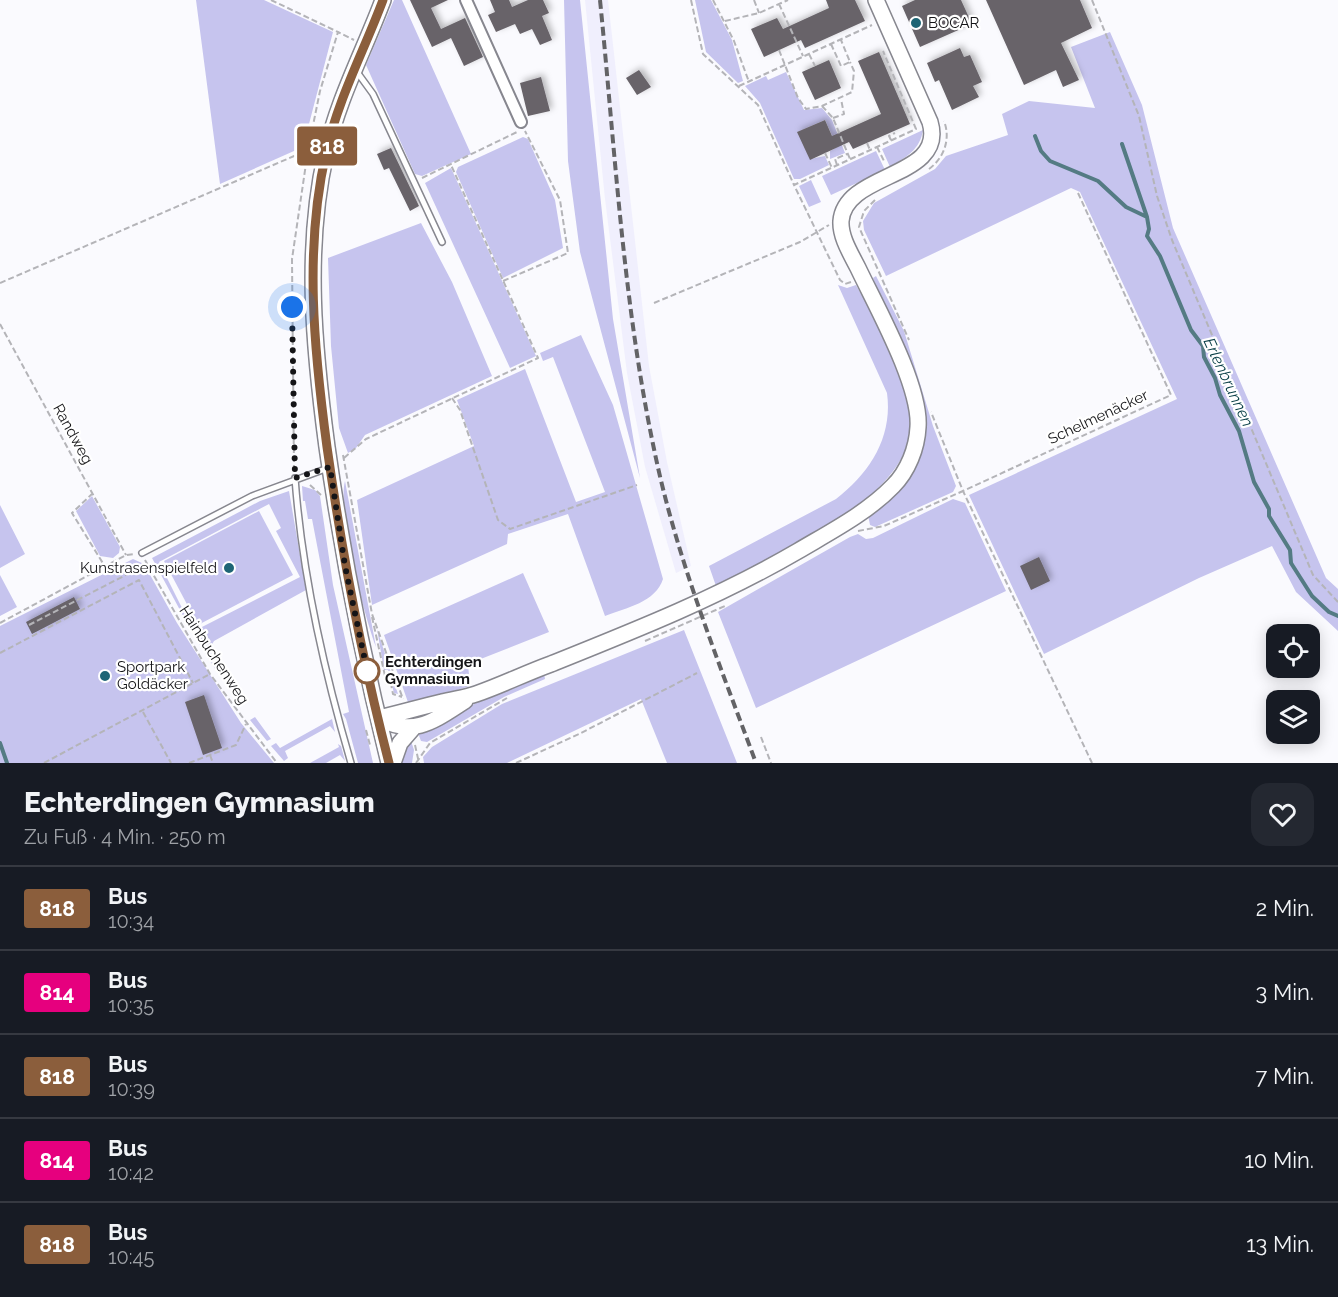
<!DOCTYPE html>
<html lang="de">
<meta charset="utf-8">
<style>
body{margin:0;font-family:Raleway,sans-serif;background:#242831;color:#f1f3f6;height:100vh;display:flex;flex-direction:column;font-size:22px;white-space:nowrap}
*{box-sizing:border-box;margin:0}
p{font-size:20px;color:#9ea1a6}
.icon{flex:none;width:33px;height:33px;fill:none;stroke:currentColor;stroke-width:2;stroke-linecap:round;stroke-linejoin:round}
.map{position:relative;height:763px;overflow:hidden}
.side{display:flex;flex-direction:column;background:#171b24;flex:1}
.side>*{flex:none}
.badge{padding:0 12px;border-radius:4px;font-size:21px;line-height:39px}
.controls{position:absolute;left:1266px;top:624px;display:grid;gap:12px}
.controls a{display:grid;place-items:center;width:54px;height:54px;border-radius:12px;background:#171b24;box-shadow:0 3px 15px #0003;font-size:30px}
.you{position:absolute;width:30px;height:30px;margin:-15px;border:4px solid #fff;border-radius:50%;background:#1a73e8;box-shadow:0 0 0 9px #1a73e833}
.map>.badge{position:absolute;translate:-50% -50%;box-shadow:0 0 0 3px #fff}
.round{display:grid;place-items:center;flex:none;width:63px;height:63px;border-radius:18px;background:#242831}
.overview{display:flex;align-items:center;justify-content:space-between;height:102px;padding:0 24px}
h1{font-size:28px;font-weight:800;line-height:45px}
ul{padding:0;list-style:none}
li{display:flex;align-items:center;gap:18px;height:84px;padding:0 24px;border-top:2px solid #363941}
li div{flex:1}
li b{display:block;font-size:22px}
li em{font-style:normal}
li .badge{min-width:66px;font-weight:700;text-align:center}
.map>svg:first-child{display:block}
</style>
<div class="map">
<svg width="1338" height="763" viewBox="0 0 1338 763">
<defs>
<filter id="shadow"><feDropShadow dx="3" dy="-3" stdDeviation="3" flood-color="#0004"/></filter>
</defs>
<rect width="100%" height="100%" fill="#fafafe"/>
<!-- built -->
<path fill="#f0effd" d="M 585,0 L 608,0 L 649,366 L 667,462 L 691,566 L 676,573 L 645,467 L 627,373 L 605,199 Z"/>
<!-- green -->
<path fill="#c6c4ee" d="M 196,0 L 264,0 L 333,32 L 303,147 L 220,184 Z
M 394,0 L 402,0 L 471,154 L 422,176 L 415,174 L 366,65 Z
M 564,0 L 580,0 L 613,319 L 640,478 L 580,252 L 568,161 Z
M 695,0 L 711,0 L 732,40 L 743,81 L 738,83 L 706,52 Z
M 1110,32 L 1142,105 L 1173,228 L 1326,578 L 1338,589 L 1338,631 L 1296,592 L 1272,546 L 1199,578 L 1044,654 L 969,495 L 1177,399 L 1080,192 L 1071,188 L 886,276 L 864,230 L 863,221 L 874,203 L 935,169 L 946,156 L 1008,135 L 1002,114 L 1029,101 L 1095,108 L 1071,47 Z
M 786,72 L 804,110 L 822,108 L 832,120 L 845,153 L 830,159 L 830,151 L 837,147 L 825,120 L 798,132 L 810,159 L 825,156 L 829,165 L 800,179 L 794,179 L 760,103 L 745,86 L 766,76 L 768,80 Z
M 923,130 C 920,150 906,157 890,167 L 882,149 Z
M 523,137 L 528,139 L 555,200 L 563,248 L 503,278 L 456,172 L 458,167 Z
M 876,151 L 885,170 L 831,195 L 822,176 Z
M 451,168 L 536,356 L 510,368 L 425,183 Z
M 811,180 L 821,202 L 809,207 L 799,186 Z
M 421,223 L 452,282 L 492,376 L 365,435 L 356,448 L 348,453 L 339,428 L 331,346 L 328,258 Z
M 876,276 L 904,331 L 933,426 L 956,486 L 953,492 L 875,527 L 870,525 L 868,515 L 921,447 L 873,278 Z
M 838,285 L 847,288 L 856,285 C 877,322 915,385 911,429 C 903,503 776,555 716,586 L 709,566 L 836,499 C 870,473 893,437 887,393 Z
M 581,335 L 613,405 L 663,579 C 656,602 626,608 605,616 L 568,514 L 508,534 L 507,544 L 372,605 L 357,500 L 474,446 L 457,400 L 525,369 L 576,502 L 605,492 L 553,357 L 543,361 L 540,353 Z
M 345,481 L 376,647 C 364,615 337,511 345,481 Z
M 302,486 L 315,490 L 320,496 L 333,585 L 373,763 L 358,763 L 346,719 L 343,714 L 349,712 L 312,519 L 308,519 L 305,501 L 303,501 Z
M 289,491 L 306,590 L 214,641 L 209,650 L 220,667 L 215,669 L 194,635 L 201,631 L 200,628 L 300,577 L 276,531 L 281,528 L 269,504 L 159,562 L 189,622 L 188,625 L 152,558 L 260,501 Z
M 92,496 L 120,547 L 119,553 L 113,558 L 100,556 L 76,511 Z
M 953,499 L 965,503 L 1006,591 L 756,708 L 718,612 L 850,537 L 858,534 L 866,539 L 873,538 Z
M 0,505 L 25,554 L 0,568 Z
M 259,511 L 293,575 L 198,625 L 164,561 Z
M 133,559 L 144,564 L 177,623 L 241,723 L 274,763 L 0,763 L 0,626 Z
M 523,573 L 549,632 L 468,664 L 470,686 L 409,705 L 384,635 Z
M 0,575 L 17,607 L 0,616 Z
M 377,629 L 398,694 L 394,693 L 388,670 L 384,670 Z
M 684,630 L 737,763 L 667,763 L 641,699 L 507,763 L 424,763 L 423,757 L 432,747 L 502,704 Z
M 544,673 L 545,679 L 504,697 L 427,742 L 421,741 L 418,733 L 482,700 Z
M 255,717 L 271,739 L 267,741 L 250,720 Z
M 332,719 L 335,732 L 330,726 L 285,751 L 288,758 L 284,761 L 271,746 L 276,743 L 280,748 Z
M 410,738 L 414,750 L 412,763 L 398,763 Z
M 338,744 L 341,746 L 345,761 L 340,755 L 326,763 L 310,763 L 339,747 Z"/>
<g fill="none" stroke-linecap="round" stroke-linejoin="round">
<!-- stream -->
<path stroke="#547b83" stroke-width="4" d="M 1035,136 L 1041,151 L 1050,161 L 1098,181 L 1126,207 L 1147,217
M 1122,144 L 1147,217 L 1149,229 L 1147,236 L 1160,256 L 1191,330 L 1203,346 L 1204,357 L 1215,378 L 1220,395 L 1239,431 L 1254,482 L 1269,509 L 1269,516 L 1290,550 L 1291,563 L 1312,596 L 1329,612 L 1338,616
M 0,743 L 7,763"/>
</g>
<!-- building -->
<path fill="#686369" filter="url(#shadow)" d="M 410,0 L 448,0 L 431,8 L 441,29 L 465,18 L 483,57 L 464,66 L 451,38 L 432,47 Z
M 490,0 L 509,0 L 512,7 L 528,0 L 543,0 L 549,13 L 542,16 L 552,40 L 540,45 L 532,29 L 520,34 L 515,24 L 496,32 L 488,15 L 495,12 Z
M 826,0 L 855,0 L 865,21 L 805,48 L 801,40 L 764,57 L 751,29 L 777,18 L 783,29 L 829,8 Z
M 915,0 L 961,0 L 972,24 L 920,47 L 902,6 Z
M 986,0 L 1080,0 L 1092,28 L 1061,43 L 1079,80 L 1063,87 L 1056,70 L 1024,85 Z
M 960,48 L 964,57 L 970,55 L 982,82 L 973,86 L 979,97 L 952,110 L 939,80 L 935,82 L 927,63 Z
M 879,52 L 910,124 L 853,149 L 849,142 L 810,160 L 797,132 L 825,120 L 832,136 L 881,114 L 858,61 Z
M 829,60 L 841,88 L 815,100 L 802,72 Z
M 639,70 L 651,87 L 637,95 L 626,78 Z
M 541,77 L 550,111 L 528,116 L 520,83 Z
M 391,148 L 419,206 L 410,211 L 389,168 L 384,170 L 377,154 Z
M 1039,557 L 1050,581 L 1031,590 L 1020,566 Z
M 74,597 L 80,609 L 32,634 L 26,622 Z
M 204,695 L 222,748 L 203,755 L 185,702 Z"/>
<g fill="none" stroke-linecap="round" stroke-linejoin="round">
<defs>
<path id="service" d="M 357,72 L 373,94 L 442,242
M 295,478 C 302,574 324,671 351,763
M 142,553 L 252,496 L 328,468"/>
<path id="minor" d="M 466,0 L 521,122"/>
<path id="secondary" d="M 383,0 C 364,51 338,99 326,153 C 304,249 314,350 327,447 C 342,553 363,659 389,763
M 379,718 C 400,713 421,707 442,702 C 453,699 465,698 476,694 C 502,685 526,673 551,664 C 636,630 719,597 798,551 C 830,532 867,513 893,486 C 908,471 917,448 918,427 C 921,386 876,306 858,268 C 851,254 840,237 841,221 C 845,171 947,179 930,122 L 876,0
M 379,718 C 414,738 435,720 465,701
M 393,763 L 400,743 L 413,728"/>
</defs>
<!-- service casing -->
<use href="#service" stroke="#87878f" stroke-width="8"/>
<!-- minor casing -->
<use href="#minor" stroke="#87878f" stroke-width="14"/>
<!-- secondary casing -->
<use href="#secondary" stroke="#87878f" stroke-width="18"/>
<!-- path -->
<path stroke="#b4b4b8" stroke-width="2" stroke-dasharray="6 3" stroke-linecap="butt" d="M 271,0 L 338,32
M 691,0 L 703,54 L 758,105 L 794,185
M 713,0 L 734,41 L 749,82
M 754,0 L 759,13
M 1092,0 L 1139,116 L 1157,196 L 1172,240 L 1313,575 L 1338,602
M 779,4 L 803,56
M 725,21 L 759,13 L 788,0
M 831,44 L 841,66 L 850,62 L 841,40
M 779,50 L 798,98 L 806,109 L 822,106 L 852,92 L 854,71 L 850,62
M 809,54 L 815,66
M 739,86 L 872,25
M 822,106 L 833,118 L 850,159
M 833,118 L 844,114 L 841,99
M 891,140 L 889,136 L 895,133
M 867,143 L 870,150
M 877,147 L 885,163
M 825,153 L 832,168
M 837,165 L 835,159 L 847,154
M 929,169 C 944,158 951,139 944,121
M 422,178 L 517,132
M 1078,193 L 1171,395 L 963,491 L 1092,763
M 875,200 L 864,211 L 859,227 L 909,340
M 503,281 L 568,253 L 560,200 L 525,131
M 851,282 L 845,284 L 840,280 L 794,185 L 916,129 L 883,51
M 0,283 L 308,150
M 654,303 L 800,242 L 829,225
M 0,324 L 126,555
M 452,398 L 460,410 L 498,520 L 510,529 L 637,485
M 343,455 L 372,614 L 403,699
M 344,458 L 366,439 L 538,358 L 451,165
M 294,471 L 292,259 L 308,150 L 320,91 L 338,32 L 354,40
M 310,485 L 321,495
M 93,493 L 72,513 L 104,565
M 858,531 L 884,526 L 963,491 L 931,412
M 145,560 L 210,674 L 277,763
M 372,617 L 387,685 L 391,684 L 393,694 L 402,697
M 0,623 L 126,555 L 134,554
M 29,625 L 147,564
M 645,641 L 725,606
M 0,653 L 139,580 L 193,683
M 143,712 L 171,763
M 366,730 L 370,745
M 761,737 L 771,763
M 415,745 L 419,763
M 210,755 L 213,763
M 44,763 L 210,674
M 189,763 L 236,745 L 246,724
M 416,763 L 430,743 L 507,698
M 516,763 L 579,734 L 697,673"/>
<!-- service -->
<use href="#service" stroke="#fff" stroke-width="5"/>
<!-- minor -->
<use href="#minor" stroke="#fff" stroke-width="10"/>
<!-- secondary -->
<use href="#secondary" stroke="#fff" stroke-width="15"/>
<!-- rail -->
<path stroke="#636366" stroke-width="4" stroke-dasharray="9 4.5" stroke-linecap="butt" d="M 600,0 C 615,149 623,302 654,449 C 676,557 718,660 756,763"/>
</g>
<g fill="none" stroke-linecap="round" stroke-linejoin="round">
<defs>
<path id="line" d="M 383,0 C 364,51 338,99 326,153 C 304,249 314,350 327,447 C 342,553 362,659 389,763"/>
</defs>
<!-- line casing -->
<use href="#line" stroke="#fff" stroke-width="14"/>
<!-- line -->
<use href="#line" stroke="#8b5e3c" stroke-width="9"/>
<!-- walk -->
<path stroke="#141417" stroke-width="6" stroke-dasharray="0 10.8" d="M 292,307 L 295,478 L 330,467 L 345,566 L 368,675 L 367,671"/>
</g>
<!-- markers -->
<g fill="#1e6575" stroke="#fff" stroke-width="2">
<circle cx="916" cy="23" r="6"/>
<circle cx="229" cy="568" r="6"/>
<circle cx="105" cy="676" r="6"/>
</g>
<circle fill="#fff" stroke="#8b5e3c" stroke-width="3" cx="367" cy="671" r="12"/>
<g text-anchor="middle" stroke-width="4.5" stroke-linejoin="round" paint-order="stroke">
<!-- poi labels -->
<g font-size="15" fill="#141417" stroke="#fff" text-anchor="start">
<text x="928" y="28">BOCAR</text>
<text x="217" y="573" text-anchor="end">Kunstrasenspielfeld</text>
<text x="117" y="672">Sportpark<tspan x="117" dy="17">Goldäcker</tspan></text>
</g>
<!-- street labels -->
<g font-size="15" fill="#141417" stroke="#fff">
<text transform="translate(1098 417) rotate(-25)" y="5">Schelmenäcker</text>
<text transform="translate(73 434) rotate(61)" y="5">Randweg</text>
<text transform="translate(214 655) rotate(57)" y="5">Hainbuchenweg</text>
</g>
<!-- stop labels -->
<g font-size="15" font-weight="bold" fill="#141417" stroke="#fff" text-anchor="start">
<text x="385" y="667">Echterdingen<tspan x="385" dy="17">Gymnasium</tspan></text>
</g>
<!-- water labels -->
<g font-size="16" font-style="italic" fill="#0b4048" stroke="#fff">
<text transform="translate(1229 382) rotate(65)" y="6">Erlenbrunnen</text>
</g>
</g>
</svg>
<div class="controls">
<a><svg class="icon" aria-label="locate" viewBox="0 0 24 24"><circle cx="12" cy="12" r="6"/><path d="M12 2v4M12 18v4M2 12h4M18 12h4"/></svg></a>
<a><svg class="icon" aria-label="layers" viewBox="0 0 24 24"><path d="M12 4l9 5-9 5-9-5zM3 14l9 5 9-5"/></svg></a>
</div>
<div class="you" style="left:292px;top:307px"></div>
<b class="badge" style="left:327px;top:146px;background:#8b5e3c;color:#fff">818</b>
</div>
<section class="side">
<div class="overview"><div><h1>Echterdingen Gymnasium</h1><p>Zu Fuß · 4 Min. · 250 m</p></div><a class="round"><svg class="icon" aria-label="heart" viewBox="0 0 24 24"><path d="M12 20l-8-8c-3-5 5-10 8-4 3-6 11-1 8 4z"/></svg></a></div>
<ul>
<li><span class="badge" style="background:#8b5e3c;color:#fff">818</span><div><b>Bus</b><p>10:34</p></div><em>2 Min.</em></li>
<li><span class="badge" style="background:#e6007e;color:#fff">814</span><div><b>Bus</b><p>10:35</p></div><em>3 Min.</em></li>
<li><span class="badge" style="background:#8b5e3c;color:#fff">818</span><div><b>Bus</b><p>10:39</p></div><em>7 Min.</em></li>
<li><span class="badge" style="background:#e6007e;color:#fff">814</span><div><b>Bus</b><p>10:42</p></div><em>10 Min.</em></li>
<li><span class="badge" style="background:#8b5e3c;color:#fff">818</span><div><b>Bus</b><p>10:45</p></div><em>13 Min.</em></li>
</ul>
</section>
